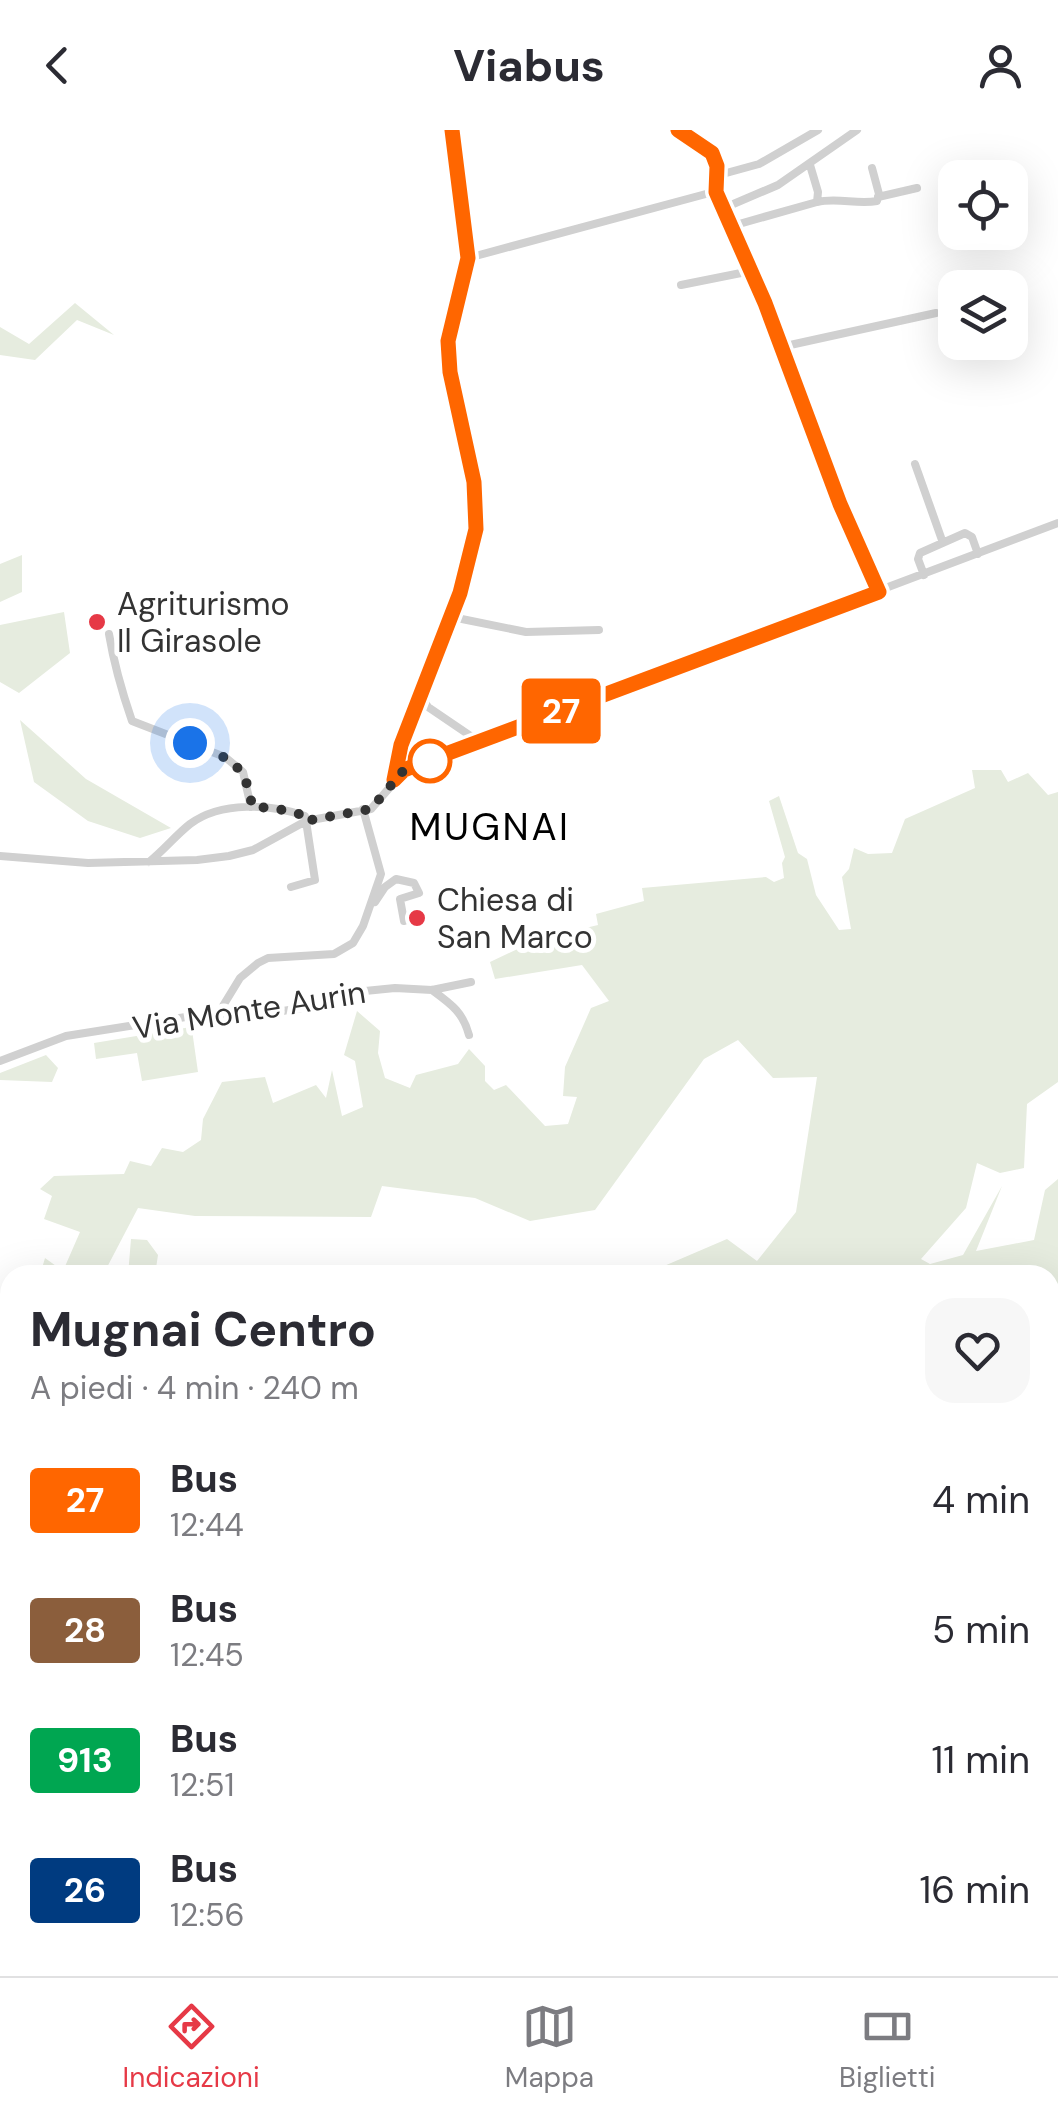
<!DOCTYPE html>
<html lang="it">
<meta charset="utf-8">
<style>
body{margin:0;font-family:"DM Sans",sans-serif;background:#f7f7f7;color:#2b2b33;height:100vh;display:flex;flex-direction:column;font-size:38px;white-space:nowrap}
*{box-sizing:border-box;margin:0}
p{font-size:32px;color:#7c7c81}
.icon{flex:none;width:55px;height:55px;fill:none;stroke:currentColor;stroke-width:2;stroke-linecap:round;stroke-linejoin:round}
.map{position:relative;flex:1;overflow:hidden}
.panel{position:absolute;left:0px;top:1135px;width:1060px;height:712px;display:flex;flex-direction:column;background:#fff;border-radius:30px 30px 0 0;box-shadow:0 10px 40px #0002}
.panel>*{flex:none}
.badge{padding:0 20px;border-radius:8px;font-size:35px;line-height:65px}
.fabs{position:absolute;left:938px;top:30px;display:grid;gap:20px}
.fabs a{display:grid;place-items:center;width:90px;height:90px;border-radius:20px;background:#fff;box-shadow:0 10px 40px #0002;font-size:50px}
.you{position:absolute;width:50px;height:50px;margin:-25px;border:8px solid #fff;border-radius:50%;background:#1a73e8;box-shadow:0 0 0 15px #1a73e833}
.map>.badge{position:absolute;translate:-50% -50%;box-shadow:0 0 0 5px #fff}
.round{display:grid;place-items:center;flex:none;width:105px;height:105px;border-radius:30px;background:#f7f7f7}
.headline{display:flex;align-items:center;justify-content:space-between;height:170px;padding:0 30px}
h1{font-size:48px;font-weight:700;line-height:75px}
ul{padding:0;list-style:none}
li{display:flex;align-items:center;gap:30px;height:130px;padding:0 30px}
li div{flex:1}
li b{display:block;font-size:38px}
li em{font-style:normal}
li .badge{min-width:110px;font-weight:700;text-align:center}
header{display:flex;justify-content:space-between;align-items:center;height:130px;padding:0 30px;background:#fff;font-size:45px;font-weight:700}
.tabs{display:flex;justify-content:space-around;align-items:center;height:140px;border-top:2px solid #e1e1e2;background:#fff;font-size:28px;color:#7c7c81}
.tabs a{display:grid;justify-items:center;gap:5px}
.tabs .on{color:#e63946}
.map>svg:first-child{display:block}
</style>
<header><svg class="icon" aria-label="back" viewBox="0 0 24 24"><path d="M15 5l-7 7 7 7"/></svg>Viabus<svg class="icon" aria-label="person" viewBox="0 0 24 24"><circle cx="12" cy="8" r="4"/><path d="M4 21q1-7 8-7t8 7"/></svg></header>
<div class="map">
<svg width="1058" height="1846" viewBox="0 0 1058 1846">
<rect width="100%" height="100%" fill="#fff"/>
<!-- green -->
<path fill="#e6ecdf" d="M 75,173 L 114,205 L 77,190 L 35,230 L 0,225 L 0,197 L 29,214 Z
M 22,425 L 22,462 L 0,472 L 0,434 Z
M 64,482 L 70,523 L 19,563 L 0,552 L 0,495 Z
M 20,590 L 86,649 L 171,698 L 140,708 L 88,691 L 34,652 Z
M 972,640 L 1001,640 L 1008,652 L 1028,643 L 1048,665 L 1058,662 L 1058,952 L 1027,974 L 1024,1038 L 1000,1043 L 977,1033 L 966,1078 L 921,1129 L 930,1134 L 963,1125 L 1002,1056 L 976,1121 L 1034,1110 L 1045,1060 L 1058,1049 L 1058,1195 L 1050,1203 L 1050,1145 L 643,1145 L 727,1109 L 757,1131 L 796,1082 L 817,947 L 773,948 L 738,910 L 704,929 L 595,1080 L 530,1091 L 475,1068 L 382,1056 L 371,1087 L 195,1086 L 138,1078 L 103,1145 L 40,1145 L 45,1128 L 63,1141 L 80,1102 L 44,1089 L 52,1066 L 40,1059 L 54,1046 L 124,1044 L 130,1031 L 151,1036 L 162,1018 L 183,1022 L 201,1010 L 203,989 L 222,952 L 265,947 L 273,973 L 316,955 L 326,968 L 332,940 L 342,986 L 363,977 L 355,931 L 344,925 L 357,881 L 380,901 L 378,923 L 385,948 L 410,958 L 416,945 L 458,934 L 469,919 L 485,936 L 485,951 L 494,960 L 506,955 L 545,996 L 568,994 L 577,967 L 563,966 L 565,937 L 591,878 L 609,871 L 582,835 L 495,849 L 490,832 L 539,809 L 598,795 L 596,784 L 644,771 L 642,758 L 766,747 L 774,752 L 784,748 L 782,733 L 785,727 L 769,671 L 779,666 L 798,723 L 807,729 L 816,765 L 839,800 L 851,799 L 842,747 L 849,739 L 854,718 L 868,724 L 892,723 L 905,689 L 975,658 Z
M 197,896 L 192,900 L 198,942 L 142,951 L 137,923 L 96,929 L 94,913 Z
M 46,925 L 58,938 L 52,952 L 0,950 L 0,943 Z
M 131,1109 L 147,1110 L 158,1125 L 155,1145 L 128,1145 Z
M 10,1215 L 10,1389 L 0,1366 L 0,1224 Z
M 10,1427 L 10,1586 L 1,1589 L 0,1435 Z
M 1058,1619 L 1058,1846 L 914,1846 L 921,1838 L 1050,1838 L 1050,1622 Z"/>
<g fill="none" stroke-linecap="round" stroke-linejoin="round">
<!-- street -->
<path stroke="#d0d0d0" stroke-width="8" d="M 678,0 L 711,23 L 717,36 L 717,61 L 765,173 L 841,374 L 879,462
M 719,45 L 759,34 L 818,0
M 878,67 L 917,58
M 817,72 C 838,67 857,75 877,71 L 879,64 L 872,38
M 724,78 L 778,55 L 857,0
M 732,96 L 817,72 L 818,62 L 810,35
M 468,128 L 717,61
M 681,155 L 751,141
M 781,217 L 936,183
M 915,334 L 943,413
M 924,445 L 918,429 L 920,423 L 965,403 L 972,407 L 978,424
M 452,487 L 526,502 L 599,500
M 109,504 C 114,534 122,562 132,591 L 225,627 L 243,642 L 251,677
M 422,568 L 428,577 L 481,613
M 394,650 L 401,615 L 460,463 L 477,399 L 474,352 L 450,242 L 448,211 L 468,128 L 452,0
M 0,726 L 88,733 L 197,730 L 229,726 L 253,720 L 306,691 L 371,679 L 405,640 L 419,634 L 1058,393
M 149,732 C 164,720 176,705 190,694 C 221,671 271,674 305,686 L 306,691 L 315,750 L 291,757
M 375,772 L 385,757 L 396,749 L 414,753 L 419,763 L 400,769 L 404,791
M 432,860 C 451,874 463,882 469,905
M 218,884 L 240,848 L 258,833 L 268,828 L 334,824 L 353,813 L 363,796 L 381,744 L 363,679
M 0,931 L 66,906 L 192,886 L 244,887 L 308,877 L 365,861 L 395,858 L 432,860 L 471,852
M 1050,1204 L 1058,1191
M 0,1324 L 10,1334
M 1050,1499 L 1058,1499
M 445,1846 L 452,1838"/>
<!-- secondary -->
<path stroke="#bdbdbd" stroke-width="11" d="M 1050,1562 L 1058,1564
M 0,1749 L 10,1741
M 828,1838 L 832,1846"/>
</g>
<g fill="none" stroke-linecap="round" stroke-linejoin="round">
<defs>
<path id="line" d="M 452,0 L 468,128 L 448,211 L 450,242 L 474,352 L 476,399 L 460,463 L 401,615 L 394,650 L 404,640 L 419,634 L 879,462 L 840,374 L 765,173 L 716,62 L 717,36 L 712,23 L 678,0"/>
</defs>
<!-- line casing -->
<use href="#line" stroke="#fff" stroke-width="22"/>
<!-- line -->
<use href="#line" stroke="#f60" stroke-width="15"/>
<!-- walk -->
<path stroke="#333" stroke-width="10" stroke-dasharray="0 18" d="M 190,613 C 229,628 246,632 252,677 C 270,677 287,680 305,686 L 306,691 L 371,679 L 404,640 L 430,631"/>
</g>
<!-- markers -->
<g fill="#e63946" stroke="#fff" stroke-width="4">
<circle cx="97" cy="492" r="10"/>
<circle cx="417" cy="788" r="10"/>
</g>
<circle fill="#fff" stroke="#f60" stroke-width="5" cx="430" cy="631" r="20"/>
<g text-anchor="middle" stroke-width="10" stroke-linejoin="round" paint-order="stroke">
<!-- poi labels -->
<g font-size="32" fill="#333" stroke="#fff" text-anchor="start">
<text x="117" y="485">Agriturismo<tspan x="117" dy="37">Il Girasole</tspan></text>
<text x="437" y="781">Chiesa di<tspan x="437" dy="37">San Marco</tspan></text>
</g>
<!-- street labels -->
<g font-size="32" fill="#333" stroke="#fff">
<text transform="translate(249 880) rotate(-9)" y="11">Via Monte Aurin</text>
</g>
<!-- quarter labels -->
<g font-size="38" letter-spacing="2.5" fill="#000" stroke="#fff">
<text x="490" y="710">MUGNAI</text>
</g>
</g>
</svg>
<div class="fabs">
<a><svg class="icon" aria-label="locate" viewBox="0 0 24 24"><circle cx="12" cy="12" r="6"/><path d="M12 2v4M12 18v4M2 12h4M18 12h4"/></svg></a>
<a><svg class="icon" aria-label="layers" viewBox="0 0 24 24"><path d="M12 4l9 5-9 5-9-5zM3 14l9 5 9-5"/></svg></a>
</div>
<div class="you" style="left:190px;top:613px"></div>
<b class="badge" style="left:561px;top:581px;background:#f60;color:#fff">27</b>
<section class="panel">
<div class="headline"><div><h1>Mugnai Centro</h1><p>A piedi · 4 min · 240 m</p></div><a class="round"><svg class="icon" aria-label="heart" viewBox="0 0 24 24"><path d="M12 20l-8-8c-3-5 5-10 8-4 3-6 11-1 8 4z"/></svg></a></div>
<ul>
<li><span class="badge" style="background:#f60;color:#fff">27</span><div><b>Bus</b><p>12:44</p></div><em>4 min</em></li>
<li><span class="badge" style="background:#8b5e3c;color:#fff">28</span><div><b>Bus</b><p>12:45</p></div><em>5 min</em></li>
<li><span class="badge" style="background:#00a651;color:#fff">913</span><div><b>Bus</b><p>12:51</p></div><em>11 min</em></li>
<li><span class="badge" style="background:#003b80;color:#fff">26</span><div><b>Bus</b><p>12:56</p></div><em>16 min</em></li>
</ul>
</section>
</div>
<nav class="tabs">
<a class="on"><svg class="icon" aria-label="directions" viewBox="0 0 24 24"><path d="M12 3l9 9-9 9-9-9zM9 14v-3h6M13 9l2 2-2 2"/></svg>Indicazioni</a>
<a><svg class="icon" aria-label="map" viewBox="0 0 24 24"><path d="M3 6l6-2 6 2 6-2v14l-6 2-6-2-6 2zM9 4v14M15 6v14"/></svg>Mappa</a>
<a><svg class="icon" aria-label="tickets" viewBox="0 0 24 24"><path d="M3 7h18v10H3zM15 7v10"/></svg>Biglietti</a>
</nav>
